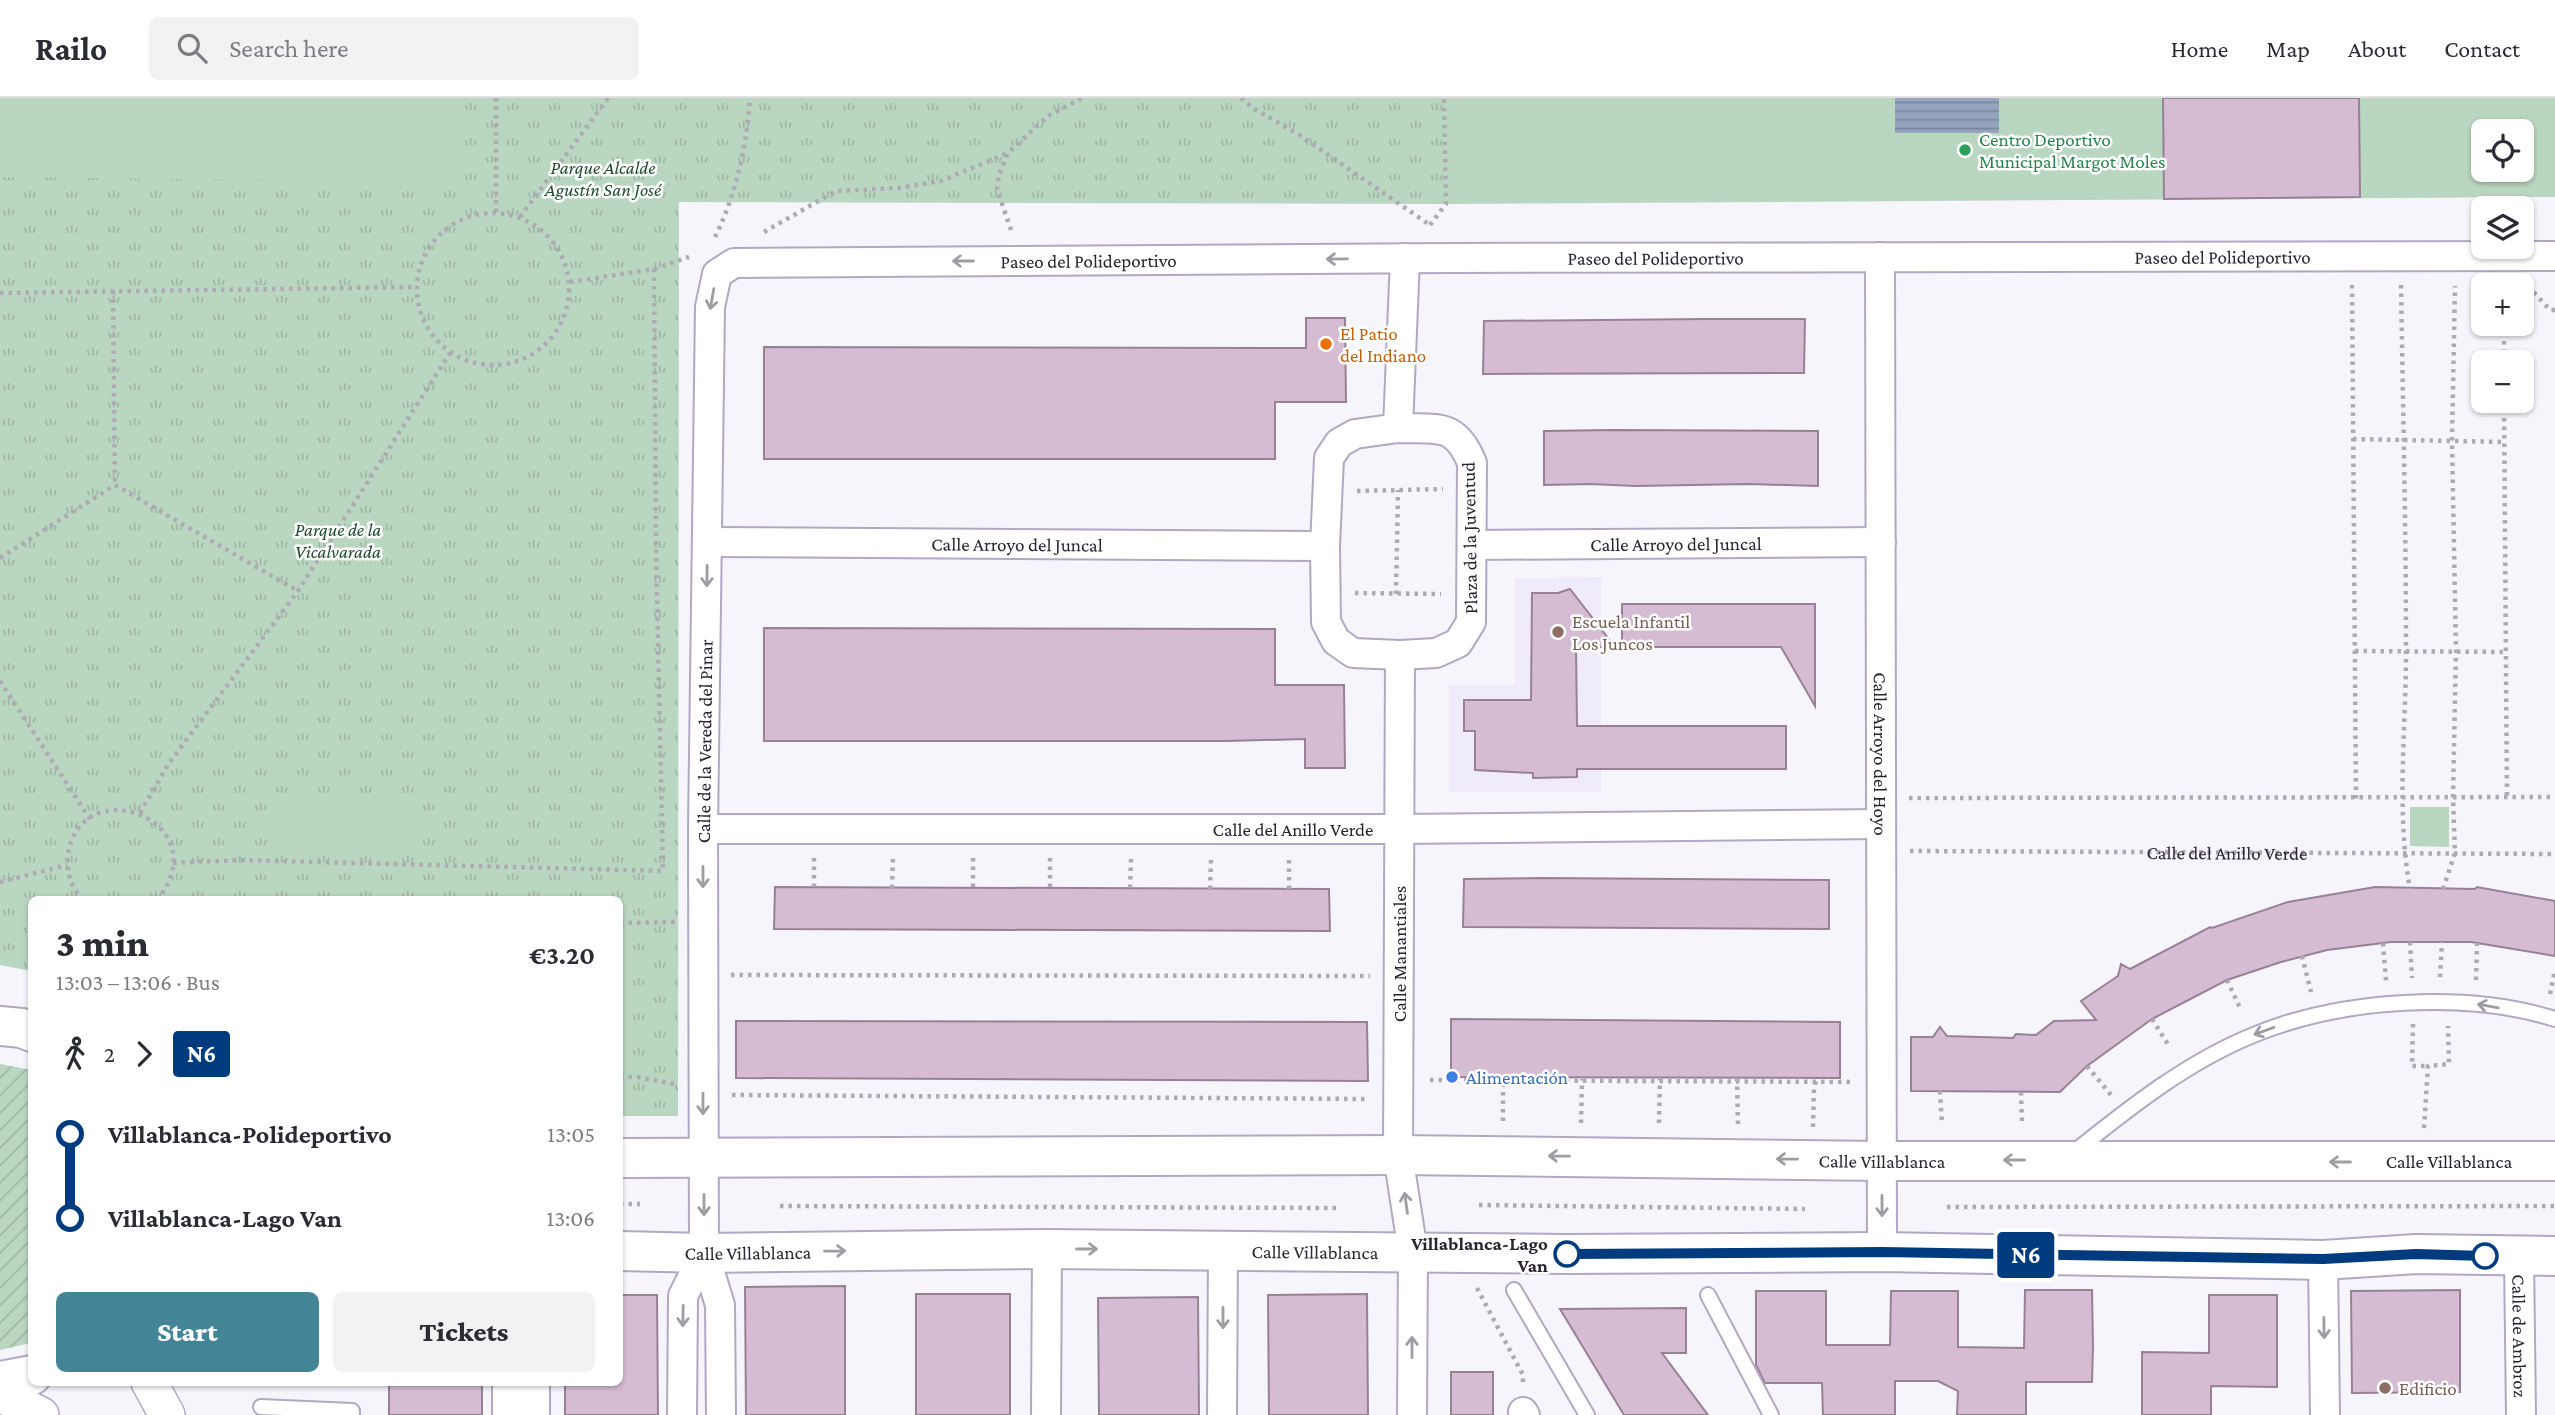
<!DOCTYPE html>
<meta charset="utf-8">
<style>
body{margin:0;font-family:"Crimson Pro",serif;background:#f2f2f3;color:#2b2b33;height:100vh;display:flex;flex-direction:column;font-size:26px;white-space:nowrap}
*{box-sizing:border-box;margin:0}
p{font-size:23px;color:#7c7c81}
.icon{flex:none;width:38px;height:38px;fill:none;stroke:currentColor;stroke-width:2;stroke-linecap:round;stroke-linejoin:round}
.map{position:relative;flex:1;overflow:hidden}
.side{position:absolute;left:28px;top:798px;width:595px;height:490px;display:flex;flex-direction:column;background:#fff;border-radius:10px;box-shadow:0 2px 5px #0004}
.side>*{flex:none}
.badge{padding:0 14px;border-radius:5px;font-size:24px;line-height:46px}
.buttons{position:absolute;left:2471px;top:21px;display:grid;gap:14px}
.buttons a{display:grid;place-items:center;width:63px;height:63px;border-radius:10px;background:#fff;box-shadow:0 2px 5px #0004;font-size:35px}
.map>.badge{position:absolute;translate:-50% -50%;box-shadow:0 0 0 4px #fff}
.legs{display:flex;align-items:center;gap:10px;height:77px;padding:0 28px;font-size:23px}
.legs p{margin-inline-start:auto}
.headline{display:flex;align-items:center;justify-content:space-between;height:119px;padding:0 28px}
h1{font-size:38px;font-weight:800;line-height:52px}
.button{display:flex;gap:14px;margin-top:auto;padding:14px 28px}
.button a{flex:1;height:80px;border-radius:10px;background:#438596;color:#fff;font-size:28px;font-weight:800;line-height:80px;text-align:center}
.button a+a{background:#f2f2f3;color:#2b2b33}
ul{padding:0 28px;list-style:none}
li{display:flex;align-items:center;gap:24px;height:84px;font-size:26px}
li i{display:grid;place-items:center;width:10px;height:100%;margin:0 9px;background:currentColor}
li i::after{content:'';width:18px;height:18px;margin:-9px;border:5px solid;border-radius:50%;background:#fff}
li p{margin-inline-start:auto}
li:first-child i{background:linear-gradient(#0000 50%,currentColor 0)}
li:last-child i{background:linear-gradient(currentColor 50%,#0000 0)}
header{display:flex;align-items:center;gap:42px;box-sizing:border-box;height:98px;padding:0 35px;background:#fff;border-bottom:2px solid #e1e1e2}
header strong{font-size:33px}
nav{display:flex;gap:38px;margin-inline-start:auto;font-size:24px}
.search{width:490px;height:63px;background:#f2f2f3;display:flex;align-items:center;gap:18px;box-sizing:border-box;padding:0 24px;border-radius:10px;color:#7c7c81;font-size:26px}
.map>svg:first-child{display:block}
</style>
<header>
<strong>Railo</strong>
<div class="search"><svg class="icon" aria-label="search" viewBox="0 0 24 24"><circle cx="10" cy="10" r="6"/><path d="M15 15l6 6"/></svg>Search here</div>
<nav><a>Home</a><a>Map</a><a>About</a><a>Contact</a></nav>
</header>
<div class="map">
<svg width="2555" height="1317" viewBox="0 0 2555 1317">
<defs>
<pattern id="park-tufts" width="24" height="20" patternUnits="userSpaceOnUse" patternTransform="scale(1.75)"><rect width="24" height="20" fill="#b9d6c0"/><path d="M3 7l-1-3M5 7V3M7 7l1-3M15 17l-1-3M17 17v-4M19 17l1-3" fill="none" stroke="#9fb8a5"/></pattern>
<pattern id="garden-furrows" width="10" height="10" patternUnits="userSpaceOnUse" patternTransform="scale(1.75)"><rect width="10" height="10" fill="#b9d6c0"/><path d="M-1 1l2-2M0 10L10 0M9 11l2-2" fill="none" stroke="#9fb8a5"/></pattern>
<pattern id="water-rules" width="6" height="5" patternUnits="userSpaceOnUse" patternTransform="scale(1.75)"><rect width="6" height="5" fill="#95a5c0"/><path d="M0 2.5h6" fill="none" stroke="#7a869c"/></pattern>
</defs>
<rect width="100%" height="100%" fill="#f7f5fc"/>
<!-- built -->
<path fill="#efebfa" d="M 1601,479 L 1601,694 L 1449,694 L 1449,587 L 1515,587 L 1515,480 Z"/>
<!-- park -->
<path fill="url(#park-tufts)" d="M 0,0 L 1446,0 L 1446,106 L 679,104 L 678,1018 L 620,1018 L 620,802 L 32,802 L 31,873 L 0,867 Z"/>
<!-- garden -->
<path fill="url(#garden-furrows)" d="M 0,966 L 32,972 L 31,1245 L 0,1252 Z"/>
<!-- pitch -->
<path fill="#b9d6c0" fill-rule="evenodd" d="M 0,0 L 459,0 L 461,84 L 0,79 Z
M 1446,0 L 2555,0 L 2555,99 L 1446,106 ZM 2483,33 L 2522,33 L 2522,72 L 2483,72 Z
M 269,702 L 417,703 L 416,755 L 269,754 Z
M 2410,709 L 2449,709 L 2449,749 L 2410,748 Z"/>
<!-- water -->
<path fill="url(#water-rules)" d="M 1895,0 L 1999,0 L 1999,35 L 1895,35 Z"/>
<!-- building -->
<path fill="#d6bcd3" stroke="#988095" stroke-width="2" d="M 2163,0 L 2359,0 L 2360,99 L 2164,101 Z
M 1306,220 L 1345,220 L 1346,304 L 1275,304 L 1275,361 L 764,361 L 764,249 L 1306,250 Z
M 1706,221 L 1805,221 L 1804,275 L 1483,276 L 1484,223 Z
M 1612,332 L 1818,333 L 1818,388 L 1749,386 L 1636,388 L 1590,386 L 1544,387 L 1544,333 Z
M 1570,491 L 1615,549 L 1576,549 L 1577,628 L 1786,628 L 1786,671 L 1577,671 L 1577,679 L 1533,680 L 1533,675 L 1475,672 L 1475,633 L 1464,633 L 1464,602 L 1531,602 L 1532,495 L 1558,495 Z
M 1622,506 L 1815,506 L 1815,608 L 1781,549 L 1622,549 Z
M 764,530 L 1275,531 L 1275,587 L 1344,587 L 1345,670 L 1305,670 L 1305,641 L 1226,643 L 764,643 Z
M 1542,780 L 1829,782 L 1829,831 L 1463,829 L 1464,781 Z
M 775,789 L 1329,791 L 1330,833 L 774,831 Z
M 2375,789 L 2475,791 L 2477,789 L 2555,803 L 2555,858 L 2471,844 L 2391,844 L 2327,852 L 2281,864 L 2227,882 L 2152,921 L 2087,968 L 2060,994 L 1911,993 L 1911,939 L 1933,939 L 1940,929 L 1947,938 L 2013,940 L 2016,936 L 2036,937 L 2054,923 L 2096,922 L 2081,903 L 2118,878 L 2121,866 L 2130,871 L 2210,829 L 2212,830 L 2288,804 Z
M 1451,921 L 1840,924 L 1840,980 L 1451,979 Z
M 736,923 L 1367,924 L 1368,983 L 736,980 Z
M 845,1188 L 845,1317 L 746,1317 L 745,1189 Z
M 2025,1192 L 2092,1192 L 2093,1248 L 2092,1284 L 2026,1284 L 2026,1317 L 1957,1317 L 1958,1293 L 1938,1283 L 1895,1283 L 1895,1317 L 1823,1317 L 1822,1285 L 1765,1285 L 1756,1267 L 1756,1193 L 1826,1193 L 1826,1247 L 1890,1247 L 1891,1193 L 1958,1193 L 1958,1249 L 2024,1250 Z
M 2460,1192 L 2460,1294 L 2352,1295 L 2351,1193 Z
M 916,1196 L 1010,1196 L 1010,1317 L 916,1317 Z
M 1367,1196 L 1368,1317 L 1269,1317 L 1268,1197 Z
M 620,1197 L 657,1197 L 658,1317 L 565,1317 L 565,1284 L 620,1284 Z
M 2209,1197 L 2277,1197 L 2277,1289 L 2211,1288 L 2211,1317 L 2142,1317 L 2142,1254 L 2209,1255 Z
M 1198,1199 L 1199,1317 L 1099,1317 L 1098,1200 Z
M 1686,1210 L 1686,1255 L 1662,1255 L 1708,1317 L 1624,1317 L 1560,1211 Z
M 1451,1274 L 1493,1274 L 1493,1317 L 1451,1317 Z
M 389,1284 L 482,1284 L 482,1317 L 389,1317 Z"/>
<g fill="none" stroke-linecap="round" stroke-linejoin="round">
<defs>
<path id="service" d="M 2073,1055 C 2129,1010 2188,963 2256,936 C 2342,901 2466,893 2555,921
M 1514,1192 L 1587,1317
M 1708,1197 L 1771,1317
M 261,1309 L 352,1313 L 352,1317"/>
<g id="minor">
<path id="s2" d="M 1880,159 L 1882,1154"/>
<path d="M 1398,330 C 1437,332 1455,323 1472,365 L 1471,524 L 1458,545 L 1436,555 L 1400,557 L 1353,555 L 1336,543 L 1326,524 L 1325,448 L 1329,360 L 1339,345 L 1355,336 Z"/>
<path d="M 1398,330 L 1405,160"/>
<path id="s3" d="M 707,444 L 1325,448"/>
<path id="s4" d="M 1473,447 L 1881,444"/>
<path d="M 1400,557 L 1398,1057 L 1413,1154 L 1412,1317"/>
<path id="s5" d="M 703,731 L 1400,731 L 1881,726"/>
<path id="s6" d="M 2519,1159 L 2521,1317"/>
<path d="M 2323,1162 L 2325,1317"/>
<path d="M 507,1284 L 507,1317"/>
<path d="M 1523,1314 L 1525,1317"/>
<path d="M 535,1317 L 535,1284"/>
<path d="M 682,1317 L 683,1198 L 704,1155"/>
<path id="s7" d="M 721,1317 L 720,1207 L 704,1155 L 703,731 L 710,209 L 717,176 L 734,165 L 1450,160 L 2555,158"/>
<path d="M 1046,1317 L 1047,1151"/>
<path d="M 1222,1317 L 1223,1152"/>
</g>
<path id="tertiary" d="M 149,1284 L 167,1317
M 0,1296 L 41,1317"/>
<g id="secondary">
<path id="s8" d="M 620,1060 L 1398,1057 L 1882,1063 L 2555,1063"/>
<path id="s9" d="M 620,1153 L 704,1155 L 1047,1151 L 1567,1156 L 1882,1154 L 2323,1162 L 2416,1156 L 2555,1158"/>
</g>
<path id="primary" d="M 0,928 L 22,930 L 32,934
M 0,1283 L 32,1277"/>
</defs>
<!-- service casing -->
<use href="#service" stroke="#b1a8c4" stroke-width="18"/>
<!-- minor casing -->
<use href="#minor" stroke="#b1a8c4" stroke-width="32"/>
<!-- tertiary casing -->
<use href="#tertiary" stroke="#b1a8c4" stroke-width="38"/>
<!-- secondary casing -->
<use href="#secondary" stroke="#b1a8c4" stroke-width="42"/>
<!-- primary casing -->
<use href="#primary" stroke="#b1a8c4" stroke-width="42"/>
<!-- path -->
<g stroke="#adaab2" stroke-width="4.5" stroke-dasharray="3.5 5" stroke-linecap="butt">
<path d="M 1241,0 L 1253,10 L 1298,36 L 1430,127"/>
<path d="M 496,114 L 496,0"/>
<circle cx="493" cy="191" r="76"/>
<path d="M 520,119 L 608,0"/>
<path d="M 1430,127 L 1446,106 L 1444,0"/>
<path d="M 1011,132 L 997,91 L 999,77 L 1008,55 L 1048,18 L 1082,0"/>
<path d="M 764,134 L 836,93 L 898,90 L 941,83 L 1008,55"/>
<path d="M 715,139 C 736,97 747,47 750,0"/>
<path d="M 654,171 L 656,450 L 663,773"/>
<path d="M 570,184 L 654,171 L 689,159"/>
<path d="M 2352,187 L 2356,701"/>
<path d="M 2401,187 C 2403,309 2406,431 2406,553 C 2406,632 2396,712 2410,791"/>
<path d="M 2528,188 L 2550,212 L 2555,212"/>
<path d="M 113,193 L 115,387"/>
<path d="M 0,195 L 416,189"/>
<path d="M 2504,226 L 2504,264"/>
<path d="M 2504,303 L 2507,700"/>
<path d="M 2353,341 L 2505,344"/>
<path d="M 115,387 L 298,493"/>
<path d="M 1357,393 L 1443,391"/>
<path d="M 0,460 L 115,387"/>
<path d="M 1355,495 L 1441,496"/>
<path d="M 1396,496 L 1398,392"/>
<path d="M 2355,553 L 2506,554"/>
<path d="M 0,583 L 90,721"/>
<path d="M 1909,700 L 2555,699"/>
<path d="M 140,715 L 169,665 L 298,493 L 450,255"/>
<path id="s1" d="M 1910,753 L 2555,756"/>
<path d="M 973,760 L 973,790"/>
<path d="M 1050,760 L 1050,791"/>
<path d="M 173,765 L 238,762 L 665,773"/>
<path d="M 0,784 L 67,767"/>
<path d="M 814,789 L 814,759"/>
<path d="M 892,790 L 893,759"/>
<path d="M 1130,790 L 1131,760"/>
<path d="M 1210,791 L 1211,761"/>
<path d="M 1289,791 L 1289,761"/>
<path d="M 2443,791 L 2455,755 L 2453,699 L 2456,553 L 2452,343 L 2455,188"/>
<path d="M 83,802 C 71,790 66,773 68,757 C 80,670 221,723 157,802"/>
<path d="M 620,825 L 675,824"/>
<path d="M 2410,844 L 2412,880"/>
<path d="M 2383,845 L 2386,883"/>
<path d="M 2302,858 L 2311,894"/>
<path d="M 731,877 L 1370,878"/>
<path d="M 2440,879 L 2442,844"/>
<path d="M 2227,882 L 2241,912"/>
<path d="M 2476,882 L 2477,845"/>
<path d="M 2550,896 L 2555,872"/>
<path d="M 2152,921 L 2169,948"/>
<path d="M 2413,926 L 2412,968 L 2428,968"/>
<path d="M 2087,968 L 2111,997"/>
<path d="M 620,979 L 638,979 L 674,986"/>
<path d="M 1737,980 L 1738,1028"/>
<path d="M 1430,982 L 1853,984"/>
<path d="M 1940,993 L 1942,1027"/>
<path d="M 2021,994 L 2022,1026"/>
<path d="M 732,997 L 1367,1001"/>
<path d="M 1503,1023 L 1503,979"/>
<path d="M 1581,1025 L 1582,981"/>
<path d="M 1659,1025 L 1660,981"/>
<path d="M 1813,1029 L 1814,989 L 1817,980"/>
<path d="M 2424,1030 L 2428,968 L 2449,966 L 2448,928"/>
<path d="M 620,1106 L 640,1106"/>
<path d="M 1479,1107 L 1805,1111"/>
<path d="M 780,1108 L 1337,1110"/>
<path d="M 1947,1109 L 2555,1108"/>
<path d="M 1477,1190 L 1523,1277 L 1523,1285"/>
</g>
<!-- service -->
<use href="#service" stroke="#fff" stroke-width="14"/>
<!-- minor -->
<use href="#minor" stroke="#fff" stroke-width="28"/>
<!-- tertiary -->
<use href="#tertiary" stroke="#fff" stroke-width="35"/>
<!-- secondary -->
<use href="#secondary" stroke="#fff" stroke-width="38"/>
<!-- primary -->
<use href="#primary" stroke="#fff" stroke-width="38"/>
</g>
<!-- one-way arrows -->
<defs><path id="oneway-shaft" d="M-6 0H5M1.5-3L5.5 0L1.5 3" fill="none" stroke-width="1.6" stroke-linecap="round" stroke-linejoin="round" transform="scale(1.75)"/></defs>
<g stroke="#9f9da2">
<use href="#oneway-shaft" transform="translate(1337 161) rotate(179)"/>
<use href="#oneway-shaft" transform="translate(963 163) rotate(180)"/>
<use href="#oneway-shaft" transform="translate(712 201) rotate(100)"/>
<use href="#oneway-shaft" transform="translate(707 478) rotate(91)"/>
<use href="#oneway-shaft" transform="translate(703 779) rotate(90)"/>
<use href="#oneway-shaft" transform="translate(2488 908) rotate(-170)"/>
<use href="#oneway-shaft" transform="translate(2264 933) rotate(160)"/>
<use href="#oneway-shaft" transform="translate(703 1006) rotate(90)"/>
<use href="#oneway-shaft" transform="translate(1559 1058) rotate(-179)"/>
<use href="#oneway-shaft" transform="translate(1787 1061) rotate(-179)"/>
<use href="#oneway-shaft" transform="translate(2014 1062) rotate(-180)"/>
<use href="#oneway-shaft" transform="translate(2340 1064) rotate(-180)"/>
<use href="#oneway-shaft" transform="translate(1406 1105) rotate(-98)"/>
<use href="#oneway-shaft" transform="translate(704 1107) rotate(90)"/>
<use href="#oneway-shaft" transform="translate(1882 1108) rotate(90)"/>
<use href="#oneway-shaft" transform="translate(1087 1151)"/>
<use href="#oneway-shaft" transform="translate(835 1153) rotate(-1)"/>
<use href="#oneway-shaft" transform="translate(683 1218) rotate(91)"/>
<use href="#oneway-shaft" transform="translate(1223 1220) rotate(90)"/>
<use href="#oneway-shaft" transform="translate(2324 1230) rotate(89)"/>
<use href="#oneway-shaft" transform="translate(1412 1249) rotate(-90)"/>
</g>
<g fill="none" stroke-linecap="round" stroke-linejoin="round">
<defs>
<path id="line-1" d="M 1567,1156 L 1882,1154 L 2323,1161 L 2416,1156 L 2485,1158"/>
</defs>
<!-- line-1 casing -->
<use href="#line-1" stroke="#fff" stroke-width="16"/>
<!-- line-1 -->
<use href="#line-1" stroke="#003b80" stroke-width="10"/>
</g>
<!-- markers -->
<circle fill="#2e9e5b" stroke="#fff" stroke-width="2.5" cx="1965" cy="52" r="7"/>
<circle fill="#e8710a" stroke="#fff" stroke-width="2.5" cx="1326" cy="246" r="7"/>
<g fill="#8d6e63" stroke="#fff" stroke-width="2.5">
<circle cx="1558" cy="534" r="7"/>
<circle cx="2385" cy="1290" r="7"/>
</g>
<circle fill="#3f7fe0" stroke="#fff" stroke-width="2.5" cx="1452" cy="979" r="7"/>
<g fill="#fff" stroke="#003b80" stroke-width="3.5">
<circle cx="1567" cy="1156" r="12"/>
<circle cx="2485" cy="1158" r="12"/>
</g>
<g text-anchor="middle" stroke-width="5" stroke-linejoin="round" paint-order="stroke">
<!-- leisure labels -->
<g font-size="19" fill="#27864d" stroke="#fff" text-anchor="start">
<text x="1979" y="48">Centro Deportivo<tspan x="1979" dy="22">Municipal Margot Moles</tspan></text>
</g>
<!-- park labels -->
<g font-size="19" font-style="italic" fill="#1e4d2f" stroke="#fff">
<text x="603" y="76">Parque Alcalde<tspan x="603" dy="22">Agustín San José</tspan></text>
<text x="338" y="438">Parque de la<tspan x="338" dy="22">Vicalvarada</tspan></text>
</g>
<!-- street labels -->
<g font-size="19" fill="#292530" stroke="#fff">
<text dy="7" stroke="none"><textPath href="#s7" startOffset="2653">Paseo del Polideportivo</textPath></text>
<text dy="7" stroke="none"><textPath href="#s7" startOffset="2086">Paseo del Polideportivo</textPath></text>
<text dy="7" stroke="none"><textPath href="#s7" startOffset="1519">Paseo del Polideportivo</textPath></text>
<text transform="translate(1469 440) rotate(-91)" y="7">Plaza de la Juventud</text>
<text dy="7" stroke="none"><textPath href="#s4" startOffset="203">Calle Arroyo del Juncal</textPath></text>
<text dy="7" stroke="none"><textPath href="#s3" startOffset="310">Calle Arroyo del Juncal</textPath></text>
<text dy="7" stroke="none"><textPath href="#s7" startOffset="676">Calle de la Vereda del Pinar</textPath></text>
<text dy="7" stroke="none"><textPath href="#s2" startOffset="497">Calle Arroyo del Hoyo</textPath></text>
<text dy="7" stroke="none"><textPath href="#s5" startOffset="590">Calle del Anillo Verde</textPath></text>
<text dy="7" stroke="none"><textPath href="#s1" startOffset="317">Calle del Anillo Verde</textPath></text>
<text transform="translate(1399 856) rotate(-90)" y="7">Calle Manantiales</text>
<text dy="7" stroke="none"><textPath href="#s8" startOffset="1262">Calle Villablanca</textPath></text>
<text dy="7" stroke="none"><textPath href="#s8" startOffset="1829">Calle Villablanca</textPath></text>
<text dy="7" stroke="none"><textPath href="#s9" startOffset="695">Calle Villablanca</textPath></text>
<text dy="7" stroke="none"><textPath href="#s9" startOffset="128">Calle Villablanca</textPath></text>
<text dy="7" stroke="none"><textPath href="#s6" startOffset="79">Calle de Ambroz</textPath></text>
</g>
<!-- food labels -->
<g font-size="19" fill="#c56008" stroke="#fff" text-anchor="start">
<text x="1340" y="242">El Patio<tspan x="1340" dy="22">del Indiano</tspan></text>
</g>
<!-- education labels -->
<g font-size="19" fill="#785e54" stroke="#fff" text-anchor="start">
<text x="1572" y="530">Escuela Infantil<tspan x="1572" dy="22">Los Juncos</tspan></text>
<text x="2399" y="1297">Edificio</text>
</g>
<!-- shop labels -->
<g font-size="19" fill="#366cbe" stroke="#fff" text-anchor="start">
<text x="1466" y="986">Alimentación</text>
</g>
<!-- stop labels -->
<g font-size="19" font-weight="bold" fill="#292530" stroke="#fff" text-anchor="end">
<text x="1548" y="1152">Villablanca-Lago<tspan x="1548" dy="22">Van</tspan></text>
</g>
</g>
</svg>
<div class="buttons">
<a><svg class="icon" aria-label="locate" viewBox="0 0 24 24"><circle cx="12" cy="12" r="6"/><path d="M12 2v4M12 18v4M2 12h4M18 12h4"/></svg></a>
<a><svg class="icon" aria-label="layers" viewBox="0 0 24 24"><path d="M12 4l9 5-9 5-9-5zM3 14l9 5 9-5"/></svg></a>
<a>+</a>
<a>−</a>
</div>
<b class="badge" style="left:2026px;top:1157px;background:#003b80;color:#fff">N6</b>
<section class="side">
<div class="headline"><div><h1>3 min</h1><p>13:03 – 13:06 · Bus</p></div><b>€3.20</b></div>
<div class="legs"><svg class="icon" aria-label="walk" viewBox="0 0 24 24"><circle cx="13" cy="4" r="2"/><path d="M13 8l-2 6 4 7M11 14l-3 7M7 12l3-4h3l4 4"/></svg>2<svg class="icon" aria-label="forward" viewBox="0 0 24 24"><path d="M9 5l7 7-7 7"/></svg><b class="badge" style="background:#003b80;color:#fff">N6</b></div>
<ul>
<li><i style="color:#003b80"></i><b>Villablanca-Polideportivo</b><p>13:05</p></li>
<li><i style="color:#003b80"></i><b>Villablanca-Lago Van</b><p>13:06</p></li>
</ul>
<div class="button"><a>Start</a><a>Tickets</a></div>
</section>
</div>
